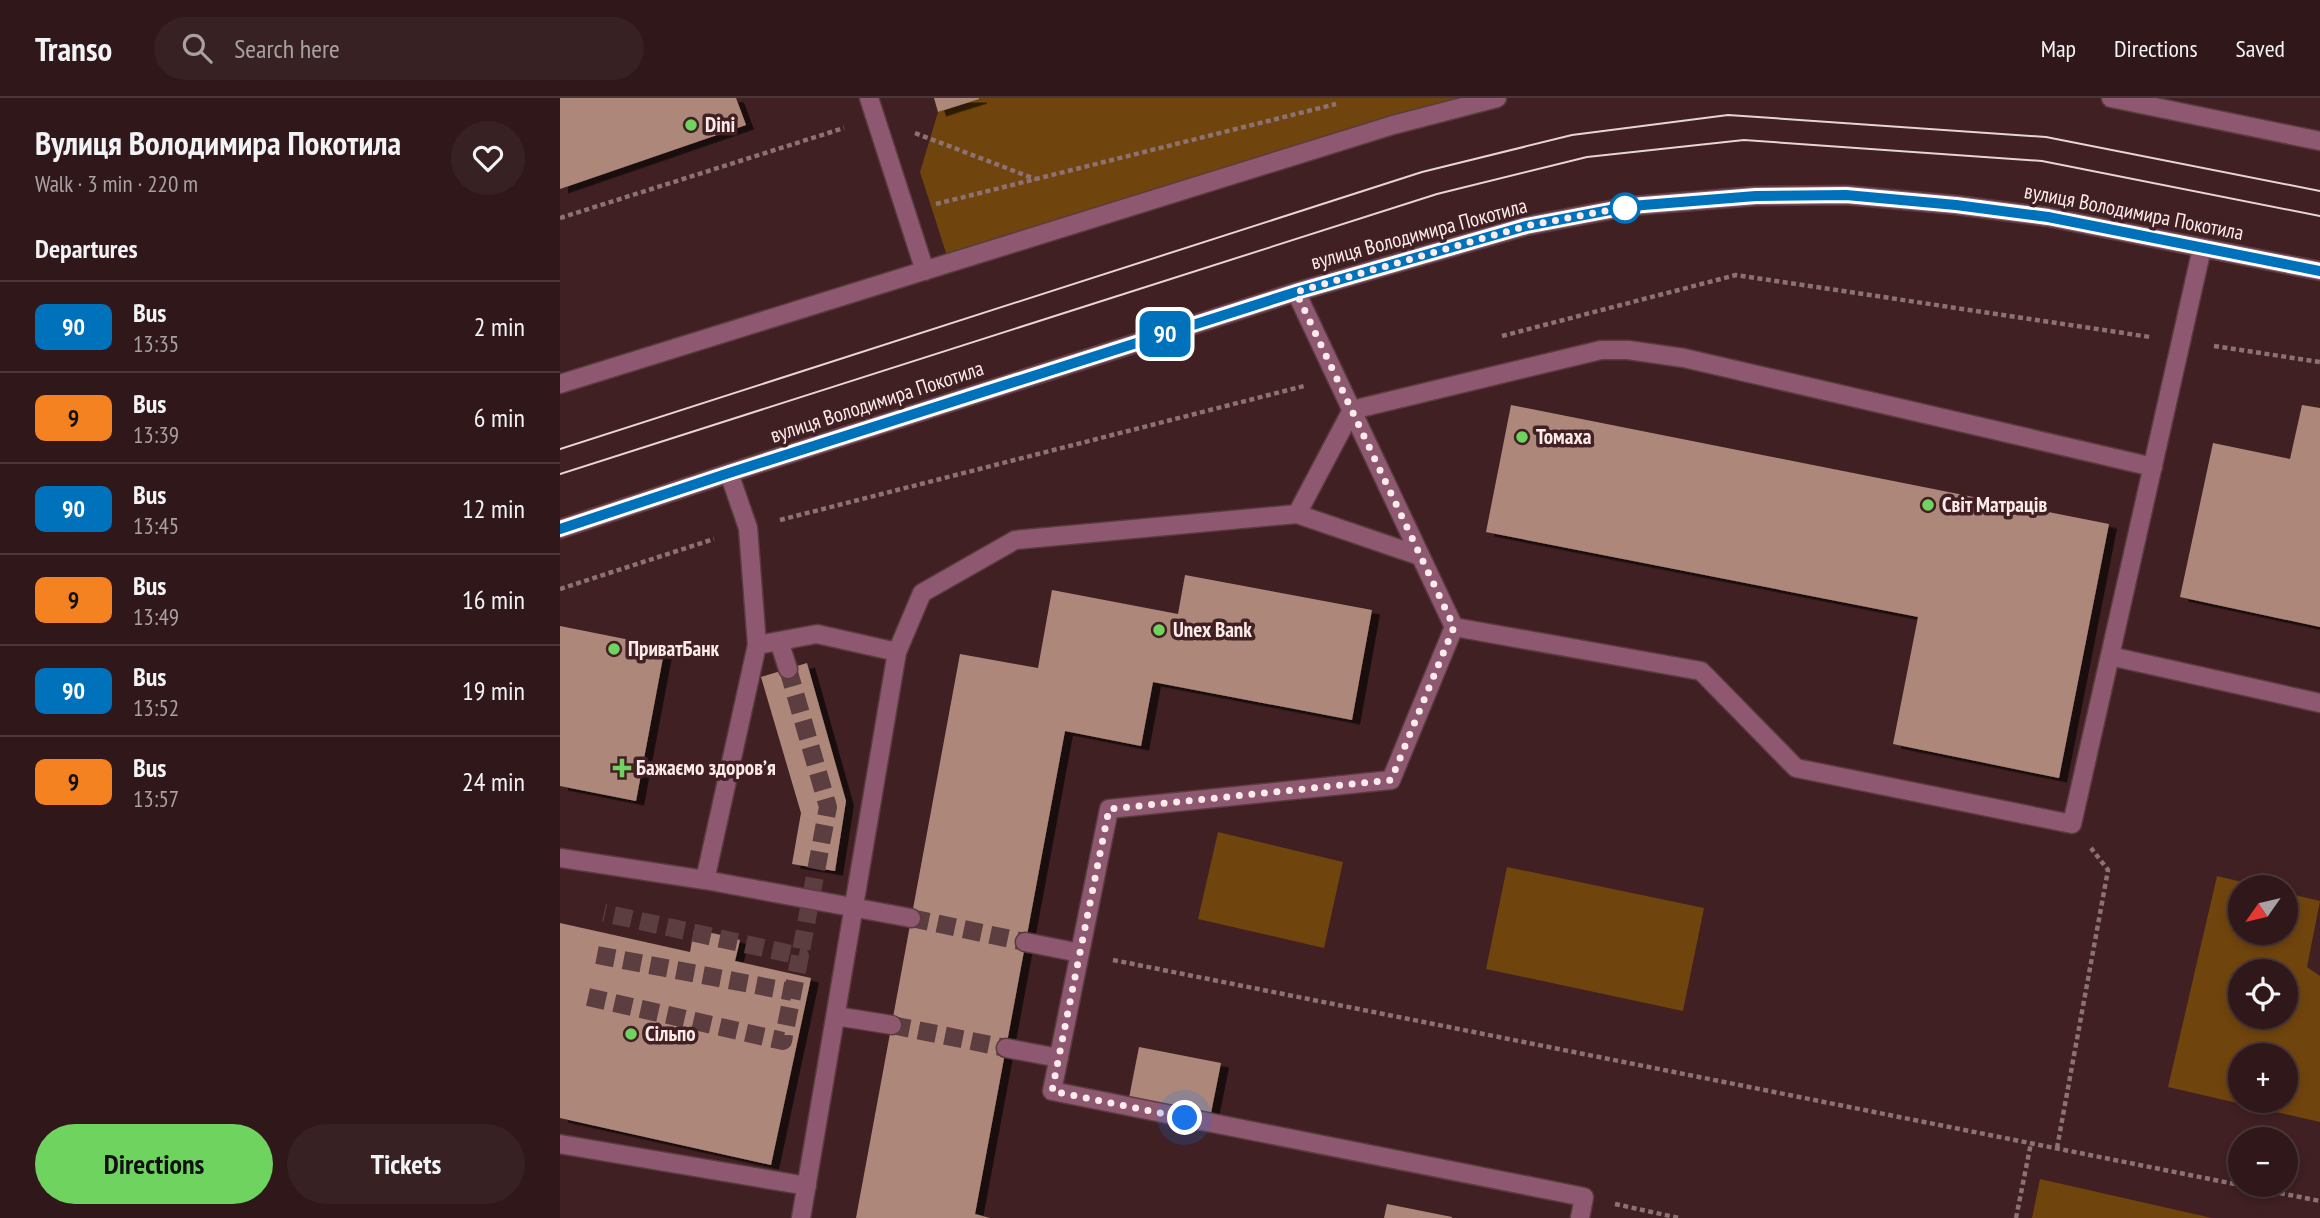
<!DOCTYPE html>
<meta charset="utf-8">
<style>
body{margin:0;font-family:"PT Sans Narrow",sans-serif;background:#382123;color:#f1f3f6;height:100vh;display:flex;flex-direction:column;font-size:26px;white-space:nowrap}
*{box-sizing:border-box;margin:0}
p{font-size:23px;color:#a8a0a2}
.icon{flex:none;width:38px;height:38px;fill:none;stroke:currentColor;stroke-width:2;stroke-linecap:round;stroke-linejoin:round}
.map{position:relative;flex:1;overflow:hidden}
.details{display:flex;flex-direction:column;background:#30181a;width:560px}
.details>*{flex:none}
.badge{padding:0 14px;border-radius:10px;font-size:24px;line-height:46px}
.needle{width:46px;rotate:236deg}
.controls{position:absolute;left:1668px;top:777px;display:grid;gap:14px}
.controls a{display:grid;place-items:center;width:70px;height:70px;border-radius:50%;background:#30181a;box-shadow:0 4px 10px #0003,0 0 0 2px #4b3739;font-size:35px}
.you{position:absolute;width:35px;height:35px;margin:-18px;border:5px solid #fff;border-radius:50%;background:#1a73e8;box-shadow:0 0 0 10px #1a73e833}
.map>.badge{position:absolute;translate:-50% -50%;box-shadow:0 0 0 4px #fff}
h2{padding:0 35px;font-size:26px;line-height:63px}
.round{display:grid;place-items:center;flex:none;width:74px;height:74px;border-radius:37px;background:#382123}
.headline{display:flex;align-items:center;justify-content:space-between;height:119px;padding:0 35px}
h1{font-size:33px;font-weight:700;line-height:52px}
.primary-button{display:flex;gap:14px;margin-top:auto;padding:14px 35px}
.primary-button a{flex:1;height:80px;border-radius:42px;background:#6fd360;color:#111;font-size:28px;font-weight:700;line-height:80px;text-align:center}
.primary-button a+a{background:#382123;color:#f1f3f6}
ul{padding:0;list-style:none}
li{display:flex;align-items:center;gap:21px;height:91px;padding:0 35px;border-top:2px solid #4b3739}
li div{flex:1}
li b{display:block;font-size:26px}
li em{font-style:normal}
li .badge{min-width:77px;font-weight:700;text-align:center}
header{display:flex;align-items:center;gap:42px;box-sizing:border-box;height:98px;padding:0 35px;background:#30181a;border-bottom:2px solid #4b3739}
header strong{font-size:33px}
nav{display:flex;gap:38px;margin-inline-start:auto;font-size:24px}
.search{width:490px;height:63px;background:#382123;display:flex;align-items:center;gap:18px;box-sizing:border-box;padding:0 24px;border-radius:38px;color:#a8a0a2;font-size:26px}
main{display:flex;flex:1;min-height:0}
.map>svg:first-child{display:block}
</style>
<header>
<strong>Transo</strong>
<div class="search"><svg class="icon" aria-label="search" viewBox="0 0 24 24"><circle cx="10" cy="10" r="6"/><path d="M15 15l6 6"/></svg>Search here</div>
<nav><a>Map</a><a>Directions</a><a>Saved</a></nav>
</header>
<main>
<section class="details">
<div class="headline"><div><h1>Вулиця Володимира Покотила</h1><p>Walk · 3 min · 220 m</p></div><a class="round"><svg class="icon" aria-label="heart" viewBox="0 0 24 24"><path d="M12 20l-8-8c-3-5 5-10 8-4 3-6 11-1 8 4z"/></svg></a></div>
<h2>Departures</h2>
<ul>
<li><span class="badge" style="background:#0072bc;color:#fff">90</span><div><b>Bus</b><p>13:35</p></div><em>2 min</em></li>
<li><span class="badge" style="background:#f58220;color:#111">9</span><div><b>Bus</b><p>13:39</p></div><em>6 min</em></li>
<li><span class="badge" style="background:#0072bc;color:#fff">90</span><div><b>Bus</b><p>13:45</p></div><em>12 min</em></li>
<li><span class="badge" style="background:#f58220;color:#111">9</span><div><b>Bus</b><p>13:49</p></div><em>16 min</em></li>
<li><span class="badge" style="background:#0072bc;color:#fff">90</span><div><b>Bus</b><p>13:52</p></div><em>19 min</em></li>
<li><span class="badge" style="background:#f58220;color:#111">9</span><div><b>Bus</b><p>13:57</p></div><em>24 min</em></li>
</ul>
<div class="primary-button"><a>Directions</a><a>Tickets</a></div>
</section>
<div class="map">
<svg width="1760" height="1120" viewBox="0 0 1760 1120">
<defs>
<filter id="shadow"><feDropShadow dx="8" dy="4.5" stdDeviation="0" flood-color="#0009"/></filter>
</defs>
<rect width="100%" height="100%" fill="#402022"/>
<!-- green -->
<path fill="#70440d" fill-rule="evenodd" d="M 420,0 L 909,0 L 387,158 L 360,74 L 378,14 Z
M 658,734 L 783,764 L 764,850 L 638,821 Z
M 947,769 L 1144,810 L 1123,913 L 926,871 Z
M 1657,778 L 1703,789 L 1680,789 L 1680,835 L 1726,835 L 1726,795 L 1760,803 L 1747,869 L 1760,878 L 1760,1024 L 1608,989 ZM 1680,873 L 1726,873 L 1726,919 L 1680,919 ZM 1726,957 L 1726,1003 L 1680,1003 L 1680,957 Z
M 1480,1081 L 1652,1120 L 1472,1120 Z"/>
<!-- building -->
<path fill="#ad887a" filter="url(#shadow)" d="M 0,0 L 176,0 L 186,27 L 0,91 Z
M 374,0 L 419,0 L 419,1 L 378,14 Z
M 951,307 L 1549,426 L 1499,680 L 1333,646 L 1358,519 L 926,434 Z
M 1742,307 L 1760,310 L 1760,529 L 1620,499 L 1653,345 L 1730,361 Z
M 625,477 L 812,512 L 792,622 L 593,584 L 581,648 L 505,633 L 415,1116 L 430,1120 L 296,1120 L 400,556 L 478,570 L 492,492 L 618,516 Z
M 0,528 L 105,549 L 76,703 L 0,688 Z
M 247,565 L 286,703 L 275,773 L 232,766 L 241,715 L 201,579 Z
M 0,825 L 130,854 L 134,832 L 157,836 L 180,842 L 175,863 L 251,880 L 211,1067 L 0,1020 Z
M 579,949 L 661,965 L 651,1015 L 569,1000 Z
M 827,1106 L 892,1119 L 892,1120 L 824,1120 Z"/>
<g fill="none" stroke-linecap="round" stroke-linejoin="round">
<!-- minor-tunnel -->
<path stroke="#5c3e40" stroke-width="18" stroke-dasharray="18 9" stroke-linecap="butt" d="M 228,571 L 268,709 L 240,858
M 351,820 L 465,844
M 37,857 L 232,894
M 28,899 L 223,943 L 240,858 L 44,815
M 332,927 L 446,950"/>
<defs>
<path id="minor" d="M 309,0 L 365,173
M 1551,0 L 1760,43
M 736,194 L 894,529
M 0,286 L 833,27 L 937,0
M 737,416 L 860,458
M 0,431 L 169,375 L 736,194 L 966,128 L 1071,108 L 1196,98 L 1286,97 L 1396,107 L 1488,119 L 1760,173
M 219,543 L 228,571
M 197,547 L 257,536 L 337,554
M 1550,558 L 1760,605
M 0,760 L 145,782 L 197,547 L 188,430 L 169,375
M 145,782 L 351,820
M 465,844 L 520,855
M 276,918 L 332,927
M 446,950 L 499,960
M 0,1046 L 247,1088
M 241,1120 L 337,554 L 362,495 L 455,442 L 737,416 L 792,312 L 1041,252 L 1068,252 L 1124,260 L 1593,369
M 1020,1120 L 1024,1099 L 492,993 L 549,711 L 831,682 L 894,529 L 1141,573 L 1236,670 L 1512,726 L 1642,150"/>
</defs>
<!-- minor casing -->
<use href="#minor" stroke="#5a3c3e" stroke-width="21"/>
<!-- path -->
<path stroke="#8d7274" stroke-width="4.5" stroke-dasharray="5 3.5" stroke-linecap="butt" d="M 355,35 L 475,81
M 376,106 L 776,6
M 0,120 L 284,30
M 942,238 L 1176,177 L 1590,239
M 1654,248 L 1760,264
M 220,422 L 744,288
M 0,491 L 154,441
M 553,862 L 1760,1103
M 1497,1050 L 1548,772 L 1531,750
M 1055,1106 L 1119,1120
M 1456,1120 L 1471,1045"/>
<!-- minor -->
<use href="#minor" stroke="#8f5871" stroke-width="18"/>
<!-- tram -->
<path stroke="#e8d4d5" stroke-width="2" d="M 0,351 L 862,74 L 1012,37 L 1168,17 L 1486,39 L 1760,93
M 0,376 L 877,96 L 1027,59 L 1184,42 L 1482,63 L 1760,118"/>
</g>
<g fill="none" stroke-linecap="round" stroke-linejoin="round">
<defs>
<path id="line" d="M 0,431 L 169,375 L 736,194 L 966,128 L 1071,108 L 1196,98 L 1286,97 L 1396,107 L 1488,119 L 1760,173"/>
</defs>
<!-- line casing -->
<use href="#line" stroke="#fff" stroke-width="16"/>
<!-- line -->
<use href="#line" stroke="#0072bc" stroke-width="10"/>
<!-- walk -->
<path stroke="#fdeaeb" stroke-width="7" stroke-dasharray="0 12.6" d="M 625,1020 L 492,993 L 549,711 L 831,682 L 894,529 L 736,194 L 966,128 L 1071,108 L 1065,110"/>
</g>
<!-- markers -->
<g fill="#6fd360" stroke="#402022" stroke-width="2.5">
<circle cx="131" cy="27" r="7"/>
<circle cx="962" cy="339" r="7"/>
<circle cx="1368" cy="407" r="7"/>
<circle cx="599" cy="532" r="7"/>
<circle cx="54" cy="551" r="7"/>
<path d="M58.5 659.5h7v7h7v7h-7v7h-7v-7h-7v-7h7z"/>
<circle cx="71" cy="936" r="7"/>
</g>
<circle fill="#fff" stroke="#0072bc" stroke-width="3.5" cx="1065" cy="110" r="14"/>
<g text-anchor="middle" stroke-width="7" stroke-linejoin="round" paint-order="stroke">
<!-- poi labels -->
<g font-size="21" font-weight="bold" fill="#fdeaeb" stroke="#402022" text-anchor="start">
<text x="145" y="34">Dini</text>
<text x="976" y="346">Томаха</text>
<text x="1382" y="414">Світ Матраців</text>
<text x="613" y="539">Unex Bank</text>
<text x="68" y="558">ПриватБанк</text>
<text x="76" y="677">Бажаємо здоровʼя</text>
<text x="85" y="943">Сільпо</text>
</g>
<!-- street labels -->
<g font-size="21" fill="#fdeaeb" stroke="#402022">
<text transform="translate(1574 114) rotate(11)" y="7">вулиця Володимира Покотила</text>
<text transform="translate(859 136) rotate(-15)" y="7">вулиця Володимира Покотила</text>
<text transform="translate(317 304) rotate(-18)" y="7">вулиця Володимира Покотила</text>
</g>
</g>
</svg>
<div class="controls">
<a><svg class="needle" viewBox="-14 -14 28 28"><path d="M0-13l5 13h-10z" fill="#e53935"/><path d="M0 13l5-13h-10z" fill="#a8a0a2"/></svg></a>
<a><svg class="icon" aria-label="locate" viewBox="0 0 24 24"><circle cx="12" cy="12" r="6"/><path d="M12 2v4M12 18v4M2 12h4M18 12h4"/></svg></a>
<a>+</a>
<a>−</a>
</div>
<div class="you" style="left:625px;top:1020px"></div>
<b class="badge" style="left:605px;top:236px;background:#0072bc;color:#fff">90</b>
</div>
</main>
